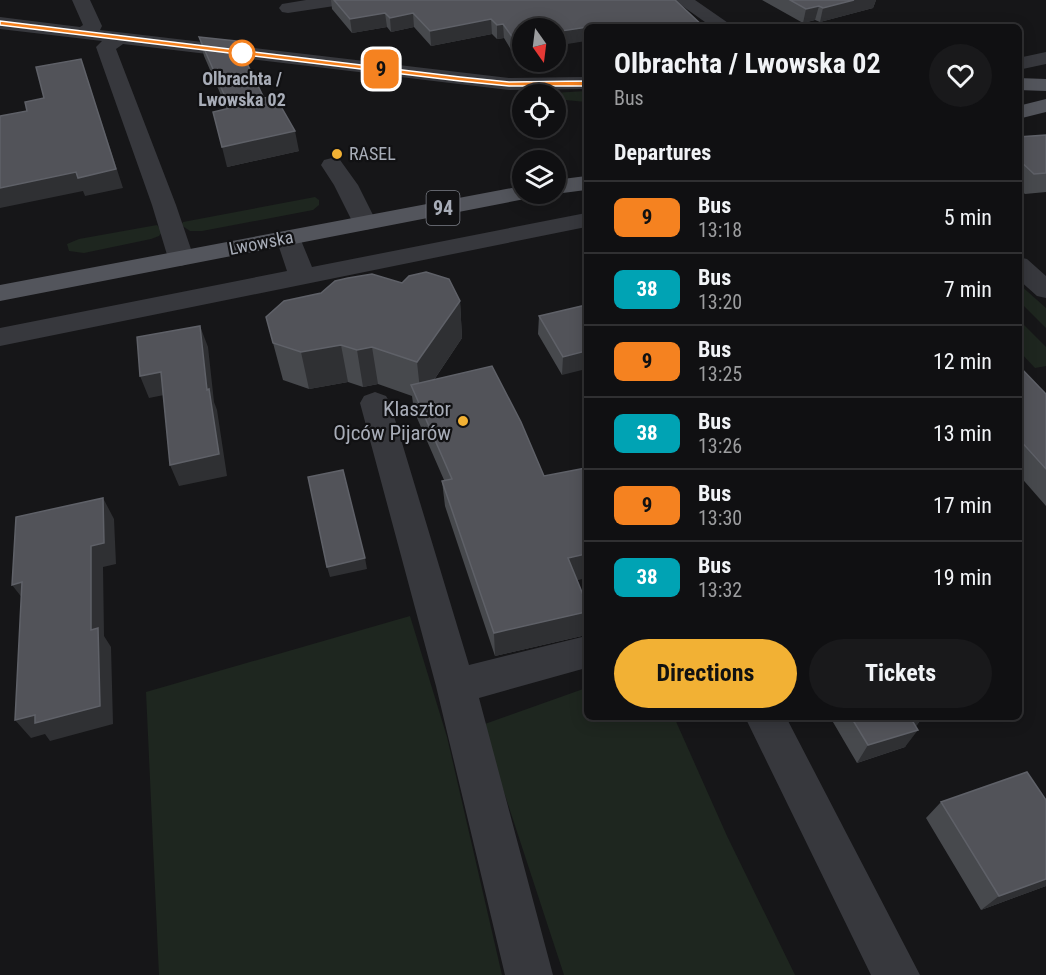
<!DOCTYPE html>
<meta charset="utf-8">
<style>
body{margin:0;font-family:"Roboto Condensed",sans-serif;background:#19191b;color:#f1f3f6;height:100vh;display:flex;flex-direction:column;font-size:22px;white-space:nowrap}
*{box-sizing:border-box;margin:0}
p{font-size:20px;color:#9c9d9f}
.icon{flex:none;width:33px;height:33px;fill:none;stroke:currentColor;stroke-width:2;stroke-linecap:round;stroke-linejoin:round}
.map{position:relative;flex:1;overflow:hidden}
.drawer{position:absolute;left:584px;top:24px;width:438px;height:696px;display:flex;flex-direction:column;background:#101012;border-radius:9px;box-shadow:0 3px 15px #0003,0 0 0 2px #303032}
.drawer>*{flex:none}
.badge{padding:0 12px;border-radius:9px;font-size:21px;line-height:39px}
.needle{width:39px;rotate:166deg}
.fabs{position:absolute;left:512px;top:18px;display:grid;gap:12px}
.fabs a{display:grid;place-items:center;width:54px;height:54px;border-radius:50%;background:#101012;box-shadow:0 3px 15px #0003,0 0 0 2px #303032;font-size:30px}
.map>.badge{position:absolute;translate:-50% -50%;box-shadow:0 0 0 3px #fff}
h2{padding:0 30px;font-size:22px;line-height:54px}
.round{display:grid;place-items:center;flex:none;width:63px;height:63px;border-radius:32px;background:#19191b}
.overview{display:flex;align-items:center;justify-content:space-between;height:102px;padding:0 30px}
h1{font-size:28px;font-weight:700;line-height:45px}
.button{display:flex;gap:12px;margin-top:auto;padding:12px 30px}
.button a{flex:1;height:69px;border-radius:36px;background:#f2b134;color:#111;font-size:24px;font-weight:700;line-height:69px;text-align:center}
.button a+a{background:#19191b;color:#f1f3f6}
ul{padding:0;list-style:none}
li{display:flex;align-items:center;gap:18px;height:72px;padding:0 30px;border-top:2px solid #303032}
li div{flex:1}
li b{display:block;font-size:22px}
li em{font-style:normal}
li .badge{min-width:66px;font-weight:700;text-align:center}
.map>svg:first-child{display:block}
</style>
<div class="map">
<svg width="1046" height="975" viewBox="0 0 1046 975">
<rect width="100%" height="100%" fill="#161618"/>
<!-- green -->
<path fill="#1e261f" d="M 519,91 L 553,93 L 586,91 L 586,102 L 555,99 L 555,94 L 522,94 Z
M 315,197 L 319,200 L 319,205 L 313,210 L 202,231 L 190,231 L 181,225 L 183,222 Z
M 157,225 L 162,232 L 159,236 L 151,239 L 84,253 L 69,251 L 67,244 L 79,239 Z
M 1018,283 L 1046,308 L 1046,328 L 1019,301 Z
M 1018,319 L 1046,347 L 1046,366 L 1035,368 L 1019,351 Z
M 410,616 L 447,737 L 502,975 L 159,975 L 146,692 Z
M 586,688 L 586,717 L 674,717 L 727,836 L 795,975 L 564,975 L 482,725 Z"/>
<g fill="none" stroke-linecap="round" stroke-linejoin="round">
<!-- minor -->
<path fill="#37383d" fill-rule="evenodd" d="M 72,0 L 90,0 L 102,26 L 100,30 L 509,78 L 586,77 L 586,89 L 509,90 L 123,44 L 116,49 L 176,205 L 194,258 L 190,263 L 181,266 L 172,263 L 168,258 L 152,205 L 96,47 L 102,41 L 0,29 L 0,17 L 80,27 L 83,25 Z
M 306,0 L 350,0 L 347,4 L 341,5 L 288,13 L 282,12 L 279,8 L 282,4 Z
M 674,0 L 695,0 L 734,27 L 712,27 Z
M 1046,52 L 1046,64 L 1018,70 L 1018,58 Z
M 332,158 L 340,160 L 358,185 L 377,223 L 374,228 L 365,230 L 356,228 L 353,223 L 334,185 L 321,165 L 324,160 Z
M 586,213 L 586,227 L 0,346 L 0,328 L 287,271 L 276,238 L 280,233 L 289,230 L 298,233 L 312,267 Z
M 1018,257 L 1027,259 L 1046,276 L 1046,298 L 1037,296 L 1018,279 Z
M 375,392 L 386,396 L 390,403 L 469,665 L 586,636 L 586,668 L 479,698 L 553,975 L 505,975 L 436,686 L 360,403 L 364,396 Z
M 745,717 L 786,717 L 920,975 L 871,975 Z"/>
<!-- major -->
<path fill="#53555c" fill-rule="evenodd" d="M 1018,78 L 1046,79 L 1046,91 L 1018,90 Z
M 1046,99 L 1046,112 L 1018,119 L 1018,106 Z
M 586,176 L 586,190 L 555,194 L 553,194 L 555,194 L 555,180 Z
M 522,186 L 522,194 L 534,194 L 530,198 L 0,301 L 0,285 Z"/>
</g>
<!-- wall -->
<path fill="#47494d" d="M 331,0 L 676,0 L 704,27 L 586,27 L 522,28 L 522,51 L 513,53 L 504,38 L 497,39 L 492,34 L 431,46 L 414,27 L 391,32 L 387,27 L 352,33 L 332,9 Z
M 762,0 L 876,0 L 873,8 L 820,22 L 815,20 L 803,23 Z
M 199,37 L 264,98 L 299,151 L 227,167 L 227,109 L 204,56 Z
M 1046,135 L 1046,192 L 1025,194 L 1018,188 L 1018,137 Z
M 402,283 L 460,301 L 462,338 L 434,380 L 577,580 L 586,602 L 586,635 L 495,656 L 445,506 L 442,481 L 444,480 L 414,411 L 412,396 L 378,384 L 363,387 L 348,382 L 309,389 L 283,380 L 266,317 Z
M 586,305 L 562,375 L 538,334 L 539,316 Z
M 1018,365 L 1046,394 L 1046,506 L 1018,474 Z
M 830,717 L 923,717 L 916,726 L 905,747 L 857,763 Z
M 1046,800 L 1046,886 L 981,910 L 926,818 L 941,802 Z"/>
<!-- shaded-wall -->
<path fill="#2f3033" d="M 854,0 L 876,0 L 873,8 L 820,22 L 823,8 Z
M 819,6 L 815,20 L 803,23 L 806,9 Z
M 385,13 L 387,27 L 352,33 L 350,19 Z
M 413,13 L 414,27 L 391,32 L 390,18 Z
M 491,19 L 492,34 L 431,46 L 430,31 Z
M 503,24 L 504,38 L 497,39 L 497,25 Z
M 586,27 L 586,41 L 555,46 L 555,32 Z
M 522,37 L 522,51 L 513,53 L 513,38 Z
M 81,59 L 123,188 L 85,196 L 83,191 L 0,208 L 0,188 Z
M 295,131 L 299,151 L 227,167 L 222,147 Z
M 460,301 L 462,338 L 421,399 L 417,362 Z
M 200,326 L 208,347 L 214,402 L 217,410 L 227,476 L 179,486 L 170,465 L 207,390 Z
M 341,345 L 348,382 L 309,389 L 301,352 Z
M 372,347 L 378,384 L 363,387 L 357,350 Z
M 586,351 L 586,369 L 562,375 L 563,357 Z
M 161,372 L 169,394 L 149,398 L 140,376 Z
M 103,498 L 114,519 L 116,564 L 103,567 L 104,636 L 111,647 L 113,724 L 50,741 L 45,734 L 31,738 L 15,720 L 91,630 L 91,546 Z
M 586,554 L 586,578 L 567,583 L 568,558 Z
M 365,558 L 367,569 L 330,577 L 327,567 Z
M 22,582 L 27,604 L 12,585 Z
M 586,612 L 586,635 L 495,656 L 494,633 Z
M 907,717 L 923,717 L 917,725 L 896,732 Z
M 918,730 L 905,747 L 857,763 L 868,745 Z
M 1046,879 L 1046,886 L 981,910 L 999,896 Z"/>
<!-- building -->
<path fill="#525359" stroke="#5f6168" stroke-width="1.5" d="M 334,0 L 675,0 L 704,27 L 603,27 L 601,25 L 555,32 L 555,28 L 522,28 L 522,37 L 513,38 L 503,24 L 497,25 L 491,19 L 430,31 L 413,13 L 390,18 L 385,13 L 350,19 Z
M 790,0 L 854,0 L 823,8 L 819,6 L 806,9 Z
M 199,37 L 236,41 L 264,98 L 275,96 L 295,131 L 222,147 L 213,112 L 230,108 Z
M 81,59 L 116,169 L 78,178 L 76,172 L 0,188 L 0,116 L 27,111 L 25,102 L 44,98 L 36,67 Z
M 1046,135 L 1046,173 L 1034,174 L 1018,159 L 1018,137 Z
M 426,272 L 449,279 L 460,301 L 417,362 L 372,347 L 357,350 L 341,345 L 301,352 L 273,343 L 266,317 L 284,301 L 321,293 L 335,281 L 348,278 L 372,274 L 402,283 L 409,276 Z
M 586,305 L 586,351 L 563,357 L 539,316 Z
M 200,326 L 207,390 L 209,389 L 219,454 L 170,465 L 161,372 L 140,376 L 137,337 Z
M 1018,365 L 1046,394 L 1046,469 L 1018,438 Z
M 492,366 L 521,422 L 544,476 L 586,468 L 586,554 L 568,558 L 586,602 L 586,612 L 494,633 L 442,481 L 452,479 L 411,385 Z
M 343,470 L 365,558 L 327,567 L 308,477 Z
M 103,498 L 104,543 L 91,546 L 91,630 L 98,628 L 100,706 L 35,723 L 35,715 L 15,720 L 22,582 L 12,585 L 16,517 Z
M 851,717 L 910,717 L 918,730 L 868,745 Z
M 1027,772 L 1046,800 L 1046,879 L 999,896 L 941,802 Z"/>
<!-- line -->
<path fill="#f58220" stroke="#fff" stroke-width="1.5" d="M 0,21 L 460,77 L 509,82 L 586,81 L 590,84 L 586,86 L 509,86 L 460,81 L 0,25 Z"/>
<!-- markers -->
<circle fill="#fff" stroke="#f58220" stroke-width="3" cx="242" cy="53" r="12"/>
<g fill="#f2b134" stroke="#111113" stroke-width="2">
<circle cx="337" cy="154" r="6"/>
<circle cx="463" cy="421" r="6"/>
</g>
<g text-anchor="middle" stroke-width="4.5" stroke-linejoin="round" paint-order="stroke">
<!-- far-stop labels -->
<g font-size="18" font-weight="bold" fill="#a8adb8" stroke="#111113">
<text x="242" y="85">Olbrachta /<tspan x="242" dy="21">Lwowska 02</tspan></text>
</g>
<!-- far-poi labels -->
<g font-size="18" fill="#a8adb8" stroke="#111113" text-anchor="start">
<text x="349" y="160">RASEL</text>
</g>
<!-- far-street labels -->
<g font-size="18" fill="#a8adb8" stroke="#111113">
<text transform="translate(261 243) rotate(-11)" y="6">Lwowska</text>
</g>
<!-- shield labels -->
<rect fill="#111113" stroke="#7b7e86" stroke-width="1.5" x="426.5" y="191" width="33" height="34" rx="4.5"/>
<g font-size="20" font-weight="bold" fill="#a8adb8">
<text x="443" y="215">94</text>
</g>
<!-- poi labels -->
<g font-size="21" fill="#a8adb8" stroke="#111113" text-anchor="end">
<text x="451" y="416">Klasztor<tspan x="451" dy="24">Ojców Pijarów</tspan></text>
</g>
</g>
</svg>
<div class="fabs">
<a><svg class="needle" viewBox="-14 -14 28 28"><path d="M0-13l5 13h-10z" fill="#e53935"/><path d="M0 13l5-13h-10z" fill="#9c9d9f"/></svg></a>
<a><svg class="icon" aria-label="locate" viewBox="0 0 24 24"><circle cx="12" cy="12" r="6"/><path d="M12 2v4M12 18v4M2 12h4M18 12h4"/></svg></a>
<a><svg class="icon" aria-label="layers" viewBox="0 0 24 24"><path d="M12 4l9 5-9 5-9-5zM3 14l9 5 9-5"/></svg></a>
</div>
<b class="badge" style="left:381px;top:69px;background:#f58220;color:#111">9</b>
<section class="drawer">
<div class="overview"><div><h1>Olbrachta / Lwowska 02</h1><p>Bus</p></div><a class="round"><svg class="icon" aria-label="heart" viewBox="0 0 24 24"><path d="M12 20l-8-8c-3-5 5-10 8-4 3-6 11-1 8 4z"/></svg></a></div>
<h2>Departures</h2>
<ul>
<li><span class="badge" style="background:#f58220;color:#111">9</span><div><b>Bus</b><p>13:18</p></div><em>5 min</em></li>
<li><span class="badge" style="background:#00a3b4;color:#fff">38</span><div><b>Bus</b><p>13:20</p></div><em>7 min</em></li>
<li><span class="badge" style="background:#f58220;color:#111">9</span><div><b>Bus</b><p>13:25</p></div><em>12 min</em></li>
<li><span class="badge" style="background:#00a3b4;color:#fff">38</span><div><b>Bus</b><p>13:26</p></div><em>13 min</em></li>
<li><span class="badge" style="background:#f58220;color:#111">9</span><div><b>Bus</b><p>13:30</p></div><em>17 min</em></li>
<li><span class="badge" style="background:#00a3b4;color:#fff">38</span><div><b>Bus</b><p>13:32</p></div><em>19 min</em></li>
</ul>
<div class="button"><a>Directions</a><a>Tickets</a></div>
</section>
</div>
